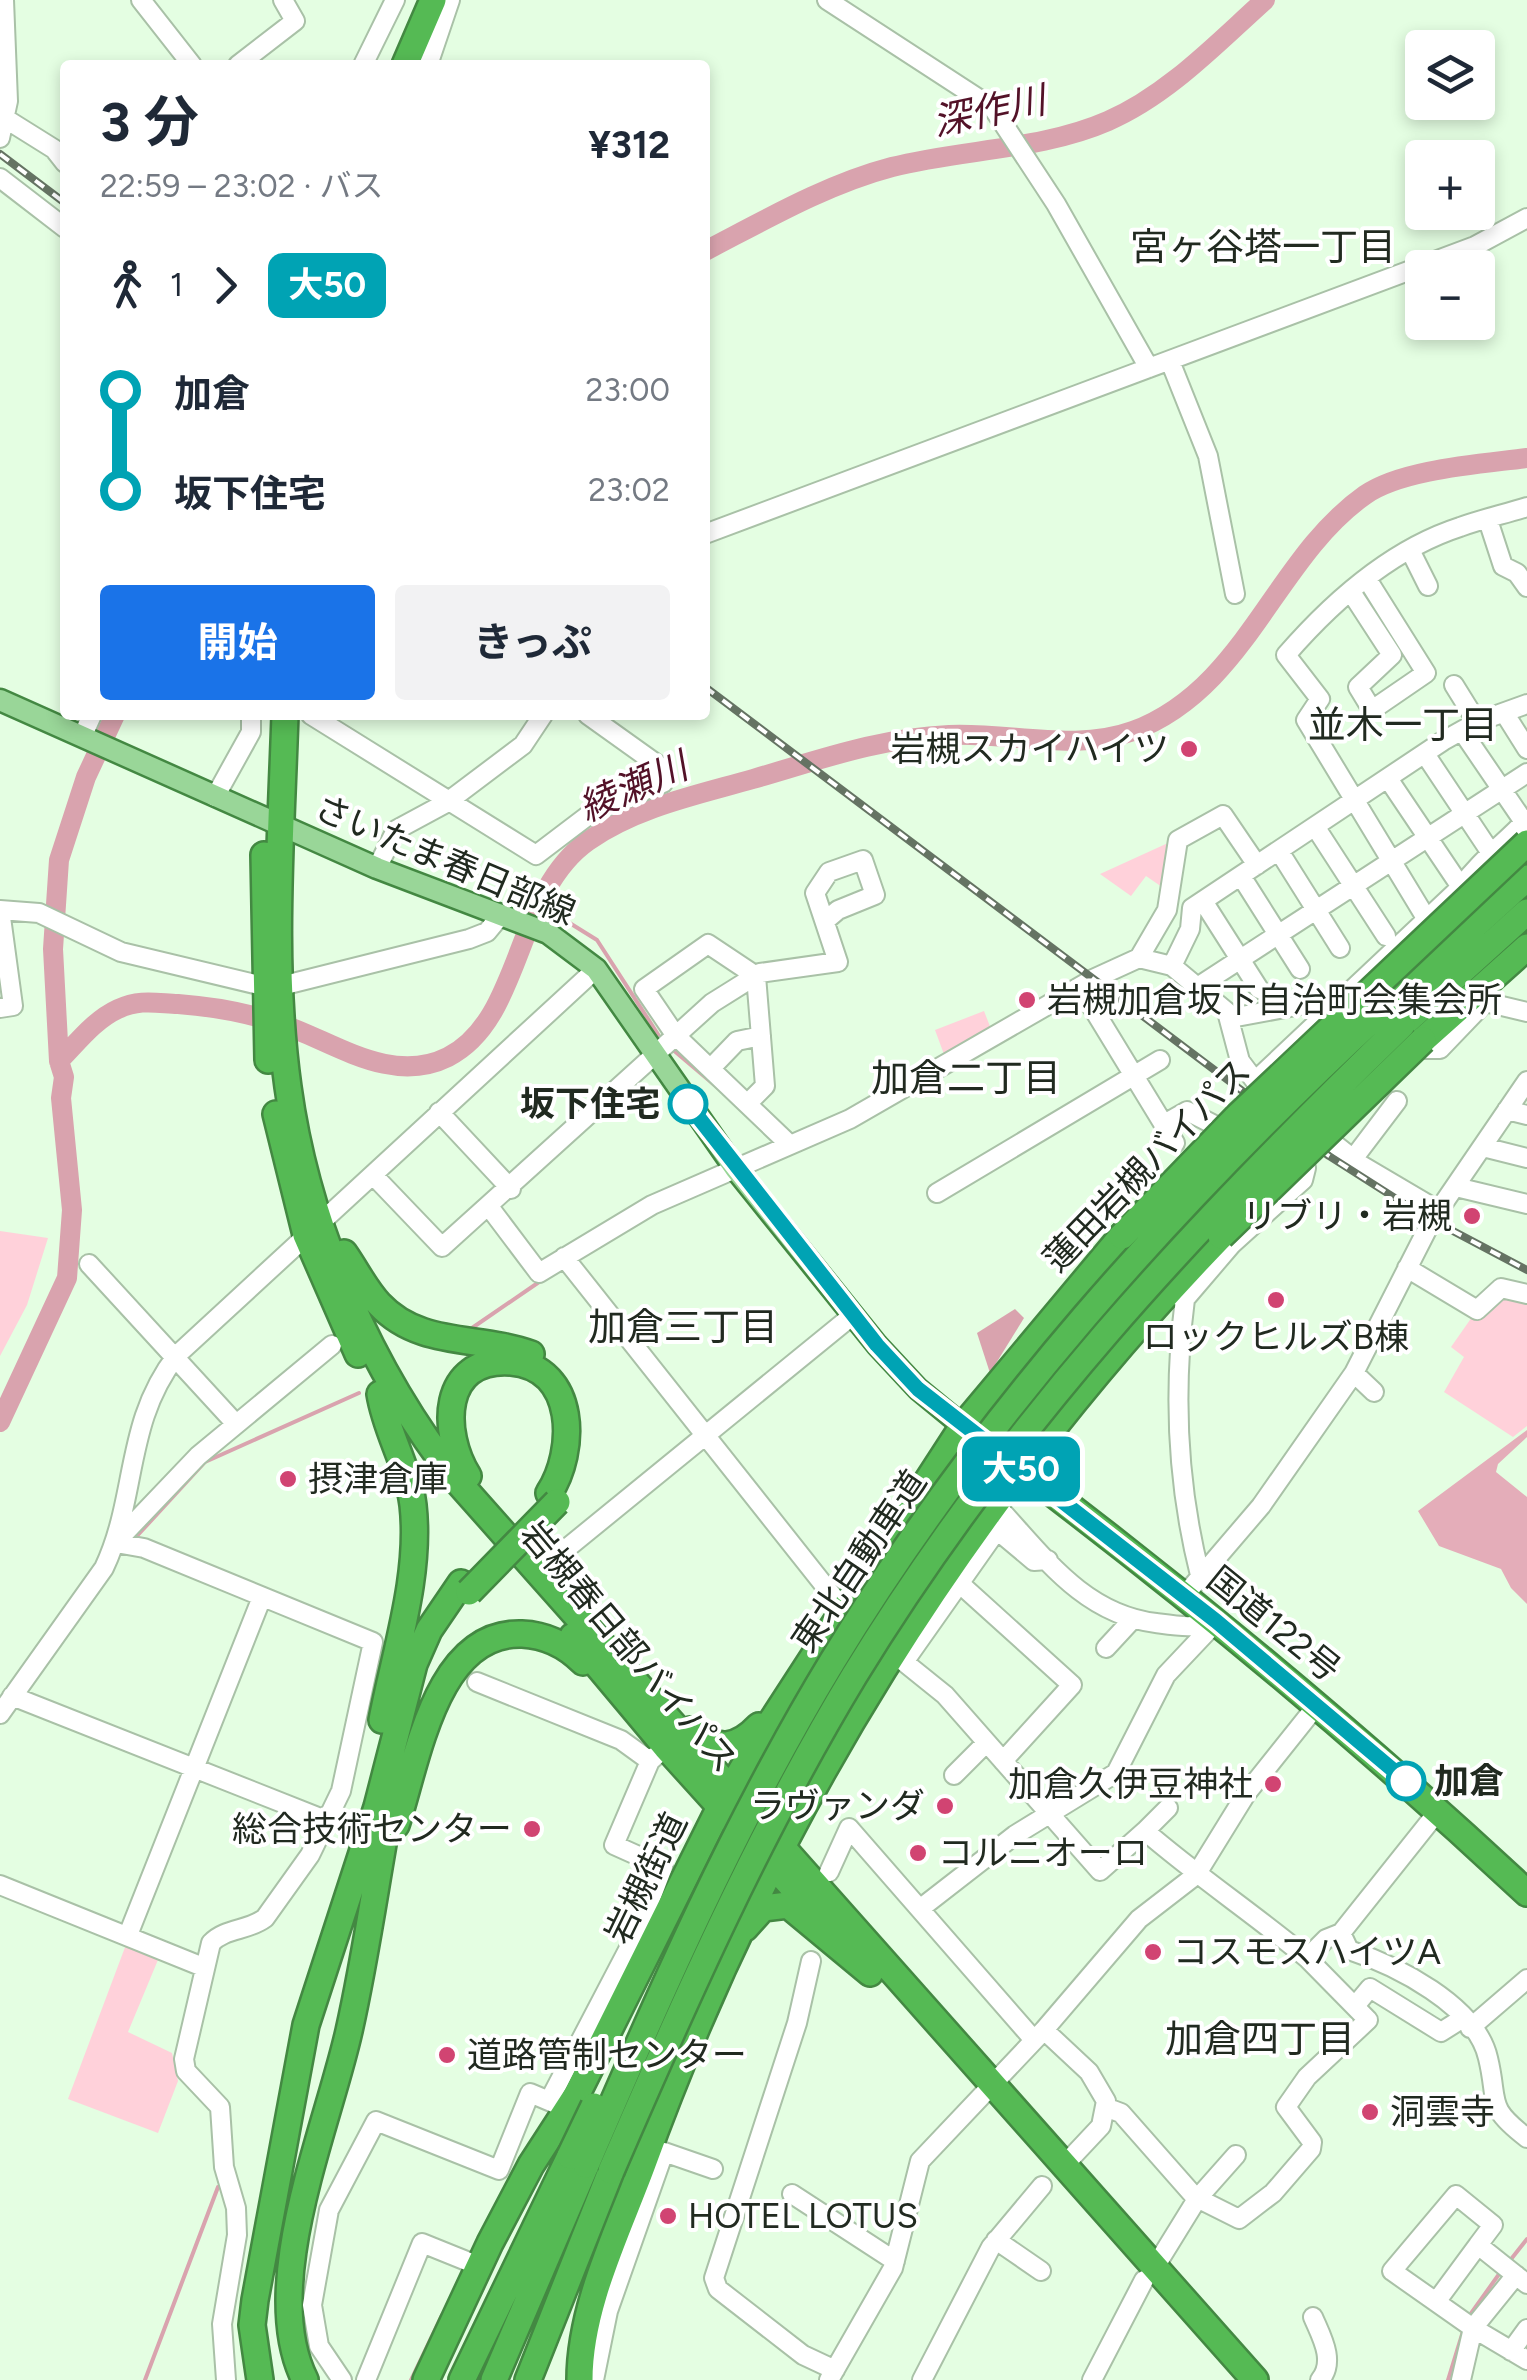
<!DOCTYPE html>
<html lang="ja">
<meta charset="utf-8">
<style>
body{margin:0;font-family:Figtree,"Noto Sans JP",sans-serif;background:#f2f2f3;color:#1f2937;height:100vh;display:flex;flex-direction:column;font-size:38px;white-space:nowrap}
*{box-sizing:border-box;margin:0}
p{font-size:32px;color:#747a83}
.icon{flex:none;width:55px;height:55px;fill:none;stroke:currentColor;stroke-width:2;stroke-linecap:round;stroke-linejoin:round}
.map{position:relative;flex:1;overflow:hidden}
.side{position:absolute;left:60px;top:60px;width:650px;height:660px;display:flex;flex-direction:column;background:#fff;border-radius:10px;box-shadow:0 5px 15px #0003}
.side>*{flex:none}
.badge{padding:0 20px;border-radius:15px;font-size:35px;line-height:65px}
.fabs{position:absolute;left:1405px;top:30px;display:grid;gap:20px}
.fabs a{display:grid;place-items:center;width:90px;height:90px;border-radius:10px;background:#fff;box-shadow:0 5px 15px #0003;font-size:50px}
.map>.badge{position:absolute;translate:-50% -50%;box-shadow:0 0 0 5px #fff}
.legs{display:flex;align-items:center;gap:15px;height:110px;padding:0 40px;font-size:32px}
.legs p{margin-inline-start:auto}
.summary{display:flex;align-items:center;justify-content:space-between;height:170px;padding:0 40px}
h1{font-size:55px;font-weight:700;line-height:75px}
.cta{display:flex;gap:20px;margin-top:auto;padding:20px 40px}
.cta a{flex:1;height:115px;border-radius:10px;background:#1a73e8;color:#fff;font-size:40px;font-weight:700;line-height:115px;text-align:center}
.cta a+a{background:#f2f2f3;color:#1f2937}
ul{padding:0 40px;list-style:none}
li{display:flex;align-items:center;gap:35px;height:100px;font-size:38px}
li i{display:grid;place-items:center;width:15px;height:100%;margin:0 12px;background:currentColor}
li i::after{content:'';width:25px;height:25px;margin:-12px;border:8px solid;border-radius:50%;background:#fff}
li p{margin-inline-start:auto}
li:first-child i{background:linear-gradient(#0000 50%,currentColor 0)}
li:last-child i{background:linear-gradient(currentColor 50%,#0000 0)}
.map>svg:first-child{display:block}
</style>
<div class="map">
<svg width="1527" height="2380" viewBox="0 0 1527 2380">
<rect width="100%" height="100%" fill="#e4fee2"/>
<!-- green -->
<path fill="#ffd1da" d="M 1168,843 L 1162,887 L 1146,876 L 1131,896 L 1100,874 Z
M 984,1011 L 991,1029 L 945,1057 L 935,1030 Z
M 0,1231 L 48,1238 L 27,1305 L 0,1356 Z
M 1502,1294 L 1527,1302 L 1527,1426 L 1513,1437 L 1444,1392 L 1464,1357 L 1451,1347 L 1472,1317 L 1483,1317 Z
M 127,1942 L 160,1955 L 128,2032 L 172,2053 L 178,2081 L 158,2133 L 68,2099 Z"/>
<!-- forest -->
<path fill="#e4adb9" d="M 1527,1430 L 1527,1437 L 1498,1464 L 1496,1472 L 1527,1497 L 1527,1604 L 1511,1588 L 1501,1569 L 1439,1546 L 1418,1511 Z"/>
<!-- water -->
<path fill="#d9a3ae" d="M 1015,1309 L 1024,1318 L 990,1373 L 977,1333 Z"/>
<g fill="none" stroke-linecap="round" stroke-linejoin="round">
<!-- stream -->
<path stroke="#d9a3ae" stroke-width="4" d="M 539,904 L 597,940 L 661,1039
M 672,1049 L 718,1088
M 472,1328 L 542,1280
M 136,1537 L 205,1462 L 359,1393
M 1508,2263 L 1527,2239
M 1467,2319 L 1502,2270
M 145,2380 L 218,2187
M 411,2380 L 442,2315
M 1448,2380 L 1464,2328"/>
<!-- river -->
<path stroke="#d9a3ae" stroke-width="20" d="M 705,251 C 765,220 827,184 892,167 C 963,149 1042,150 1108,121 C 1168,95 1217,43 1265,0
M 59,1061 C 77,1043 94,1020 118,1009 C 140,999 155,1003 178,1004 C 219,1007 259,1015 297,1030 C 344,1049 396,1083 448,1057 C 523,1019 514,893 588,841 C 637,807 697,795 753,779 C 819,760 879,738 949,735 C 1009,732 1076,752 1133,731 C 1246,689 1274,559 1365,495 C 1402,469 1482,464 1527,458
M 0,1422 L 67,1278 L 72,1210 L 61,1098 L 64,1077 L 59,1061 L 53,949 L 59,860 L 86,777 L 115,715"/>
<defs>
<path id="minor" d="M 141,0 L 192,65
M 827,0 L 993,108 L 1056,204 L 1149,368
M 238,65 L 295,21 L 283,0
M 363,65 L 395,0
M 428,65 L 450,0
M 6,119 L 54,149 L 65,163
M 0,138 L 8,101 L 4,0
M 0,178 L 65,228
M 1170,361 L 1208,456 L 1235,594
M 1488,520 L 1503,566 L 1517,573 L 1527,587
M 705,534 L 1475,246 L 1527,218
M 1410,550 L 1428,586
M 1351,592 L 1392,655 L 1358,687 L 1372,710 L 1426,673 L 1367,579
M 1454,685 L 1477,722
M 1505,714 L 1527,749
M 311,715 L 536,855 L 594,811 L 663,783 L 663,771 L 658,765 L 588,715
M 1462,731 L 1524,822
M 83,735 L 92,715
M 1425,754 L 1491,853
M 1389,780 L 1461,887
M 215,797 L 251,732 L 251,715
M 1316,828 L 1386,936
M 1279,851 L 1340,948
M 377,868 L 396,830 L 446,803 L 523,745 L 543,715
M 1241,876 L 1300,969
M 1203,901 L 1259,989
M 1423,913 L 1306,720 L 1320,699 L 1286,655 C 1332,602 1392,549 1460,527 C 1482,519 1505,514 1527,507
M 1139,958 L 1167,910 L 1178,840 L 1223,815 L 1257,865
M 1172,966 L 1190,929 L 1192,908 L 1443,741 L 1477,722 L 1527,704
M 1199,986 L 1527,773
M 1073,991 L 1089,1002 L 1175,1143
M 0,1008 L 13,1006 L 0,910 L 39,913 L 121,952 L 263,986 L 281,986 L 469,939 L 487,932 L 501,915
M 1231,1018 L 1322,1001 L 1331,1008
M 1425,1049 L 1440,1049 L 1485,1002 L 1527,1012
M 711,1068 L 737,1041 L 761,1036
M 1255,1081 L 1461,887 C 1480,860 1505,843 1527,819
M 749,1102 L 765,1086 L 756,976 L 708,944 L 644,989 L 676,1036 L 789,1144
M 1507,1110 L 1527,1115
M 439,1112 L 511,1189
M 1164,1124 L 1187,1111 L 1234,1135
M 1483,1147 L 1527,1158
M 1353,1159 L 1397,1101
M 373,1175 L 442,1247 L 712,1003 L 760,973 L 838,962 L 815,893 L 829,872 L 863,860 L 875,895 L 838,910 L 825,921
M 1456,1187 L 1527,1204
M 937,1193 L 1160,1060
M 490,1208 L 539,1273 L 652,1205 L 850,1119 L 1093,979 L 1139,958 L 1172,966 L 1227,1012 L 1240,1061 L 1255,1081 L 1361,1165 L 1439,1211
M 564,1257 L 843,1609
M 89,1264 L 236,1424
M 1407,1268 L 1477,1310 L 1501,1288 L 1527,1294
M 1168,1291 L 1185,1299 L 1232,1244 L 1303,1180 L 1306,1168 L 1289,1160
M 1185,1299 C 1173,1392 1177,1484 1200,1575
M 1354,1373 L 1374,1392
M 994,1503 C 1042,1554 1082,1614 1156,1623 C 1178,1626 1195,1629 1216,1621
M 116,1542 L 198,1456 L 332,1345
M 116,1543 L 144,1548 L 373,1642 L 341,1791 L 310,1855 L 265,1918 C 248,1931 225,1928 211,1943 L 184,2059 L 186,2071 L 220,2107 L 224,2167 L 236,2208 L 237,2235 L 222,2324 L 226,2380
M 1048,1560 L 1034,1561 L 997,1530 L 904,1662 L 945,1695 L 1100,1871 L 1145,1831 C 1197,1876 1254,1914 1307,1958 L 1326,1939 L 1341,1933 L 1439,1810
M 539,1571 L 853,1315
M 958,1582 L 1072,1685 L 1003,1761
M 1184,1596 L 1261,1506 L 1354,1373 L 1432,1220 L 1527,1081
M 1106,1648 L 1131,1621
M 477,1682 L 621,1740 L 650,1761
M 12,1696 L 328,1821
M 0,1714 L 104,1568 C 138,1496 124,1423 177,1355 L 596,969
M 954,1775 L 986,1743
M 1145,1831 L 1168,1808
M 829,1872 L 849,1828 L 1034,2040
M 0,1885 L 203,1967
M 921,1908 L 1015,1835 L 1116,1773 L 1166,1675 L 1217,1621
M 1341,1933 L 1349,1950 C 1395,1965 1476,2005 1488,2058 C 1499,2103 1485,2106 1527,2138
M 128,1935 L 262,1597
M 811,1961 L 797,2023 L 714,2278 L 718,2289 L 803,2355 L 835,2370
M 1355,2006 L 1370,1988 L 1441,2032 L 1463,2018
M 1470,2028 L 1527,1979
M 1044,2030 L 1089,2072 L 1106,2101 L 1101,2126 L 1070,2159
M 549,2101 L 640,1927 L 663,1867 L 614,1845 L 650,1761 L 666,1747
M 1105,2107 L 1121,2113 L 1195,2197 L 1239,2219 L 1273,2193 L 1311,2149 L 1312,2142 L 1286,2107 L 1307,2077 L 1368,2020 L 1307,1958
M 792,2194 L 895,2261
M 996,2240 L 1041,2271
M 1478,2245 L 1493,2225 L 1456,2195 L 1392,2271 L 1473,2328 L 1527,2360
M 1155,2267 L 1197,2199 L 1236,2155
M 1436,2302 L 1478,2245 L 1527,2284
M 1313,2317 C 1321,2336 1336,2361 1320,2380
M 1511,2351 L 1527,2329
M 342,2380 L 319,2346 L 312,2305 L 329,2210 L 376,2121 L 499,2170 L 530,2093 L 575,2112
M 366,2380 L 422,2243 L 479,2266
M 594,2380 L 608,2311 L 664,2152 L 713,2169
M 829,2380 L 893,2268 L 920,2161 L 1044,2030 L 1139,1919 L 1196,1875 L 1246,1794 L 1317,1705
M 922,2380 L 991,2247 L 1042,2186
M 1092,2380 L 1144,2280
M 1461,2380 L 1473,2328 L 1516,2275"/>
<path id="major" d="M 0,700 L 377,868 L 548,933 L 596,969 L 736,1170 L 877,1345 L 918,1389 L 963,1426"/>
<path id="highway" d="M 405,65 L 433,0
M 285,715 C 281,838 271,965 288,1087 C 307,1227 371,1372 458,1482 L 1255,2380
M 264,855 L 268,1060
M 1382,1010 L 1527,878
M 1402,1025 L 1527,912
M 1423,1040 L 1527,947
M 276,1114 L 306,1235 L 358,1354
M 344,1253 C 356,1270 365,1289 379,1304 C 420,1348 479,1335 531,1354
M 380,1394 C 386,1432 408,1465 413,1505 C 421,1575 395,1652 382,1720
M 967,1429 C 1162,1573 1349,1727 1527,1893
M 468,1476 C 441,1433 440,1357 511,1362 C 578,1368 576,1452 549,1493
M 573,1636 L 666,1747 L 847,1947
M 691,1730 C 717,1751 736,1750 759,1726
M 396,1825 C 417,1763 435,1631 522,1634 C 546,1635 566,1645 583,1662
M 745,1928 L 763,1908 L 788,1905 L 870,1973
M 260,2380 L 252,2325 L 255,2300 L 306,2025 L 377,1807 L 414,1664 L 429,1630 L 461,1583
M 305,2380 C 258,2287 327,2129 349,2031 C 366,1956 376,1880 390,1805
M 426,2380 L 490,2243 L 531,2165 L 577,2094 L 720,1807 L 760,1739 L 963,1426 L 1122,1236
M 462,2380 L 570,2156
M 494,2380 L 586,2165
M 528,2380 L 611,2171
M 580,2380 C 580,2306 618,2232 643,2164 C 769,1817 964,1503 1221,1236"/>
</defs>
<!-- minor casing -->
<use href="#minor" stroke="#a9c1a7" stroke-width="22"/>
<!-- major casing -->
<use href="#major" stroke="#438842" stroke-width="25"/>
<!-- highway casing -->
<use href="#highway" stroke="#438842" stroke-width="30"/>
<!-- minor -->
<use href="#minor" stroke="#fff" stroke-width="18"/>
<!-- major -->
<use href="#major" stroke="#99d698" stroke-width="20"/>
<!-- highway -->
<use href="#highway" stroke="#55ba54" stroke-width="25"/>
<defs>
<path id="rail" d="M 0,154 L 65,203
M 705,687 L 1329,1156 L 1417,1212 L 1527,1270"/>
</defs>
<!-- rail casing -->
<use href="#rail" stroke="#657363" stroke-width="8"/>
<!-- rail -->
<use href="#rail" stroke="#fff" stroke-width="4" stroke-dasharray="11" stroke-linecap="butt"/>
<defs>
<path id="highway-bridge" d="M 1122,1236 L 1238,1116 L 1527,843
M 1221,1236 L 1423,1040
M 469,1592 L 557,1502
M 570,2156 L 594,2106
M 586,2165 C 660,1993 735,1822 832,1662 C 981,1417 1173,1204 1382,1010
M 611,2171 C 684,2002 759,1833 854,1676 C 1007,1426 1193,1227 1402,1025"/>
</defs>
<!-- highway-bridge casing -->
<use href="#highway-bridge" stroke="#438842" stroke-width="30" stroke-linecap="butt"/>
<!-- highway-bridge -->
<use href="#highway-bridge" stroke="#55ba54" stroke-width="25"/>
</g>
<g fill="none" stroke-linecap="round" stroke-linejoin="round">
<defs>
<path id="line-1" d="M 688,1104 L 877,1345 L 918,1389 L 1216,1621 L 1406,1781"/>
</defs>
<!-- line-1 casing -->
<use href="#line-1" stroke="#fff" stroke-width="22"/>
<!-- line-1 -->
<use href="#line-1" stroke="#00a3b4" stroke-width="15"/>
</g>
<!-- markers -->
<g fill="#d14472" stroke="#fff" stroke-width="4">
<circle cx="1189" cy="749" r="10"/>
<circle cx="1027" cy="1000" r="10"/>
<circle cx="1472" cy="1216" r="10"/>
<circle cx="1276" cy="1300" r="10"/>
<circle cx="288" cy="1479" r="10"/>
<circle cx="1273" cy="1784" r="10"/>
<circle cx="945" cy="1806" r="10"/>
<circle cx="532" cy="1829" r="10"/>
<circle cx="918" cy="1853" r="10"/>
<circle cx="1153" cy="1952" r="10"/>
<circle cx="447" cy="2055" r="10"/>
<circle cx="1370" cy="2112" r="10"/>
<circle cx="668" cy="2216" r="10"/>
</g>
<g fill="#fff" stroke="#00a3b4" stroke-width="5">
<circle cx="688" cy="1104" r="18"/>
<circle cx="1406" cy="1781" r="18"/>
</g>
<g text-anchor="middle" stroke-width="8" stroke-linejoin="round" paint-order="stroke">
<!-- poi labels -->
<g font-size="35" fill="#212a20" stroke="#fff" text-anchor="start">
<text x="1169" y="761" text-anchor="end">岩槻スカイハイツ</text>
<text x="1047" y="1012">岩槻加倉坂下自治町会集会所</text>
<text x="1452" y="1228" text-anchor="end">リブリ・岩槻</text>
<text x="1276" y="1349" text-anchor="middle">ロックヒルズB棟</text>
<text x="308" y="1491">摂津倉庫</text>
<text x="1253" y="1796" text-anchor="end">加倉久伊豆神社</text>
<text x="925" y="1818" text-anchor="end">ラヴァンダ</text>
<text x="512" y="1841" text-anchor="end">総合技術センター</text>
<text x="938" y="1865">コルニオーロ</text>
<text x="1173" y="1964">コスモスハイツA</text>
<text x="467" y="2067">道路管制センター</text>
<text x="1390" y="2124">洞雲寺</text>
<text x="688" y="2228">HOTEL LOTUS</text>
</g>
<!-- street labels -->
<g font-size="35" fill="#212a20" stroke="#fff">
<text transform="translate(445 860) rotate(23)" y="12">さいたま春日部線</text>
<text transform="translate(1147 1165) rotate(-46)" y="12">蓮田岩槻バイパス</text>
<text transform="translate(859 1561) rotate(-56)" y="12">東北自動車道</text>
<text transform="translate(1274 1624) rotate(39)" y="12">国道122号</text>
<text transform="translate(629 1647) rotate(50)" y="12">岩槻春日部バイパス</text>
<text transform="translate(646 1878) rotate(-64)" y="12">岩槻街道</text>
</g>
<!-- stop labels -->
<g font-size="35" font-weight="bold" fill="#212a20" stroke="#fff" text-anchor="end">
<text x="660" y="1116">坂下住宅</text>
<text x="1434" y="1793" text-anchor="start">加倉</text>
</g>
<!-- water labels -->
<g font-size="38" font-style="italic" fill="#531228" stroke="#fff">
<text transform="translate(989 111) rotate(-12)" y="13">深作川</text>
<text transform="translate(633 787) rotate(-24)" y="13">綾瀬川</text>
</g>
<!-- neighbourhood labels -->
<g font-size="38" fill="#212a20" stroke="#fff">
<text x="1263" y="260">宮ヶ谷塔一丁目</text>
<text x="1403" y="738">並木一丁目</text>
<text x="966" y="1091">加倉二丁目</text>
<text x="683" y="1340">加倉三丁目</text>
<text x="1260" y="2052">加倉四丁目</text>
</g>
</g>
</svg>
<div class="fabs">
<a><svg class="icon" aria-label="layers" viewBox="0 0 24 24"><path d="M12 4l9 5-9 5-9-5zM3 14l9 5 9-5"/></svg></a>
<a>+</a>
<a>−</a>
</div>
<b class="badge" style="left:1021px;top:1469px;background:#00a3b4;color:#fff">大50</b>
<section class="side">
<div class="summary"><div><h1>3 分</h1><p>22:59 – 23:02 · バス</p></div><b>¥312</b></div>
<div class="legs"><svg class="icon" aria-label="walk" viewBox="0 0 24 24"><circle cx="13" cy="4" r="2"/><path d="M13 8l-2 6 4 7M11 14l-3 7M7 12l3-4h3l4 4"/></svg>1<svg class="icon" aria-label="forward" viewBox="0 0 24 24"><path d="M9 5l7 7-7 7"/></svg><b class="badge" style="background:#00a3b4;color:#fff">大50</b></div>
<ul>
<li><i style="color:#00a3b4"></i><b>加倉</b><p>23:00</p></li>
<li><i style="color:#00a3b4"></i><b>坂下住宅</b><p>23:02</p></li>
</ul>
<div class="cta"><a>開始</a><a>きっぷ</a></div>
</section>
</div>
